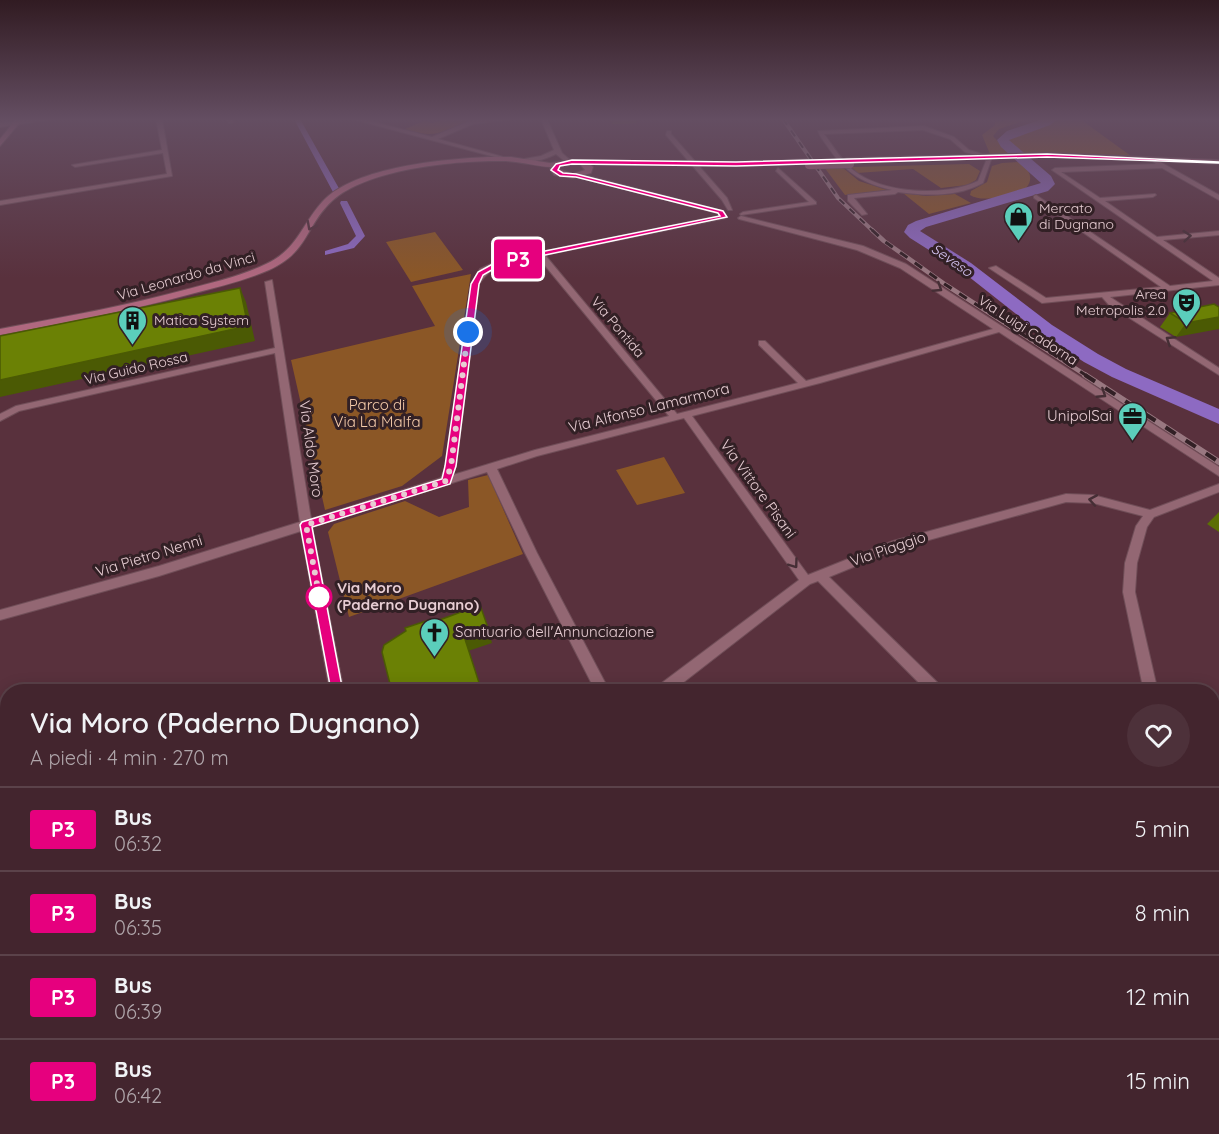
<!DOCTYPE html>
<html lang="it">
<meta charset="utf-8">
<style>
body{margin:0;font-family:Quicksand,sans-serif;background:#4d313a;color:#f1f3f6;height:100vh;display:flex;flex-direction:column;font-size:22px;white-space:nowrap}
*{box-sizing:border-box;margin:0}
p{font-size:20px;color:#afa5aa}
.icon{flex:none;width:33px;height:33px;fill:none;stroke:currentColor;stroke-width:2;stroke-linecap:round;stroke-linejoin:round}
.map{position:relative;flex:1;overflow:hidden}
.sheet{position:absolute;left:0px;top:684px;width:1220px;height:450px;display:flex;flex-direction:column;background:#43252e;border-radius:24px 24px 0 0;box-shadow:0 3px 15px #0003,0 0 0 2px #5b424a}
.sheet>*{flex:none}
.badge{padding:0 12px;border-radius:4px;font-size:21px;line-height:39px}
.you{position:absolute;width:30px;height:30px;margin:-15px;border:4px solid #fff;border-radius:50%;background:#1a73e8;box-shadow:0 0 0 9px #1a73e833}
.map>.badge{position:absolute;translate:-50% -50%;box-shadow:0 0 0 3px #fff}
.round{display:grid;place-items:center;flex:none;width:63px;height:63px;border-radius:32px;background:#4d313a}
.overview{display:flex;align-items:center;justify-content:space-between;height:102px;padding:0 30px}
h1{font-size:28px;font-weight:600;line-height:45px}
ul{padding:0;list-style:none}
li{display:flex;align-items:center;gap:18px;height:84px;padding:0 30px;border-top:2px solid #5b424a}
li div{flex:1}
li b{display:block;font-size:22px}
li em{font-style:normal}
li .badge{min-width:66px;font-weight:700;text-align:center}
.map>svg:first-child{display:block}
</style>
<div class="map">
<svg width="1219" height="1134" viewBox="0 0 1219 1134">
<rect width="100%" height="100%" fill="#59313d"/>
<!-- green -->
<path fill="#8b5726" d="M 443,119 L 479,119 C 461,120 447,134 429,134 C 421,134 413,131 405,129 L 424,121 L 433,123 Z
M 1014,119 L 1029,119 L 999,129 L 993,136 L 1009,154 L 990,154 L 982,135 L 995,125 L 995,122 Z
M 1055,119 L 1080,119 L 1131,156 L 1022,153 L 1010,144 L 1009,136 C 1025,128 1040,132 1055,119 Z
M 1020,162 C 1028,169 1035,178 1026,188 C 1010,194 985,204 970,195 L 971,191 L 987,182 L 992,166 L 1002,163 Z
M 969,164 L 980,171 L 976,180 L 967,185 L 941,188 L 913,169 L 857,173 L 852,167 Z
M 824,167 L 842,167 L 859,181 L 887,190 L 845,195 Z
M 903,193 L 926,196 L 955,194 L 971,203 L 929,214 Z
M 435,232 L 463,270 L 411,282 L 386,242 Z
M 471,274 L 442,456 L 402,486 L 325,510 L 291,360 L 435,326 L 412,286 Z
M 664,457 L 685,493 L 637,505 L 616,470 Z
M 488,475 L 523,554 L 349,617 L 328,532 L 334,524 L 405,501 L 439,517 L 469,507 L 468,480 Z
M 1212,914 L 1219,920 L 1219,973 L 1212,972 Z
M 455,1127 L 572,1127 L 574,1134 L 457,1134 Z
M 822,1127 L 1000,1127 L 994,1134 L 827,1134 Z"/>
<g fill="none" stroke-linecap="round" stroke-linejoin="round">
<!-- canal -->
<path fill="#8d6ac2" fill-rule="evenodd" d="M 294,119 L 300,119 L 341,192 L 340,194 L 333,192 Z
M 341,201 L 347,201 L 365,236 L 354,248 L 325,255 L 325,251 L 348,244 L 356,236 L 340,203 Z"/>
<!-- river -->
<path fill="#8d6ac2" fill-rule="evenodd" d="M 1043,119 L 1057,119 L 1050,125 L 1009,140 L 1051,176 L 1055,184 L 1048,191 L 926,227 L 920,231 L 971,263 L 1052,325 L 1098,354 L 1126,369 L 1219,409 L 1219,424 L 1112,377 L 1084,362 L 1040,333 L 959,269 L 910,238 L 904,232 L 908,225 L 916,221 L 1041,183 L 1001,147 L 997,140 L 1007,131 Z"/>
<defs>
<path id="minor" d="M 37,119 L 54,119 L 0,127 L 0,123 Z
M 156,119 L 162,119 L 172,176 L 0,205 L 0,201 L 167,174 L 163,153 L 75,167 L 72,165 L 162,150 Z
M 226,119 L 232,119 L 234,122 L 229,123 Z
M 352,119 L 362,119 L 432,137 L 472,120 L 511,119 L 473,124 L 438,139 L 511,159 L 506,160 Z
M 924,126 L 954,137 L 969,150 L 992,157 L 989,159 L 965,152 L 950,139 L 923,130 L 824,134 C 833,146 841,160 853,170 C 882,194 946,197 978,181 L 986,161 L 991,160 L 983,183 C 957,197 927,196 898,192 L 895,194 L 854,198 L 867,214 L 862,215 L 848,201 L 848,195 L 892,190 C 865,184 846,173 830,150 C 826,144 820,137 818,131 Z
M 667,131 L 671,131 L 671,134 L 727,198 L 732,210 L 728,210 L 722,200 L 666,135 Z
M 1155,159 L 1219,195 L 1219,200 L 1162,168 L 1061,172 L 1100,198 L 1155,194 L 1156,195 L 1153,197 L 1105,201 L 1157,237 L 1219,231 L 1219,235 L 1163,240 L 1219,278 L 1219,285 L 1110,297 L 1219,368 L 1219,375 L 1109,305 L 1102,297 L 1042,303 L 989,268 L 996,266 L 1046,298 L 1161,287 L 1034,198 L 1034,196 L 1036,195 L 1170,286 L 1213,281 L 1052,170 L 1055,168 L 1156,164 L 1152,161 Z
M 778,168 L 816,202 L 816,204 L 741,215 L 740,214 L 743,212 L 809,202 L 776,171 Z
M 576,173 L 723,211 L 724,212 L 721,214 L 574,176 Z
M 724,215 L 726,216 L 726,218 L 545,255 L 677,414 L 798,383 L 759,345 L 759,341 L 765,341 L 806,381 L 993,329 L 900,268 L 857,250 L 739,219 L 738,218 L 741,216 L 863,246 L 906,264 L 1219,467 L 1219,476 L 999,332 L 820,383 L 692,416 L 808,575 L 893,541 L 1066,494 L 1093,495 L 1150,510 L 1219,484 L 1219,492 L 1154,517 L 1147,527 L 1137,563 L 1135,592 L 1158,692 L 1144,692 L 1123,592 L 1125,563 L 1136,526 L 1143,516 L 1093,503 L 1066,502 L 900,548 L 829,577 L 943,688 L 945,692 L 928,692 L 818,581 L 810,584 L 671,692 L 653,692 L 655,688 L 799,580 L 684,418 L 537,456 L 497,469 L 537,553 L 610,692 L 596,692 L 525,553 L 487,472 L 312,527 L 344,692 L 330,692 L 301,531 L 159,576 L 0,620 L 0,610 L 159,566 L 300,522 L 275,353 L 19,411 L 0,421 L 0,414 L 16,406 L 275,348 L 265,282 L 272,280 L 311,519 L 441,478 L 446,466 L 471,284 L 480,269 L 500,260 ZM 538,257 L 669,416 L 535,450 L 453,475 L 456,466 L 479,284 C 493,262 514,261 538,257 Z
M 1212,887 L 1219,891 L 1219,913 L 1212,910 Z
M 1212,979 L 1219,979 L 1219,997 L 1212,997 Z
M 8,1041 L 8,1060 L 0,1062 L 0,1042 Z
M 192,1126 L 212,1126 L 213,1134 L 193,1134 Z
M 428,1126 L 448,1126 L 450,1134 L 430,1134 Z
M 1022,1126 L 1045,1126 L 1042,1134 L 1019,1134 Z"/>
<path id="tertiary" d="M 541,119 L 547,119 L 562,153 L 571,161 L 571,163 L 567,163 L 556,154 C 544,160 529,164 518,160 L 541,156 L 554,150 Z"/>
<path id="secondary" d="M 16,119 L 23,119 L 0,146 L 0,139 Z
M 1048,153 L 1219,160 L 1219,164 L 1048,157 L 847,162 L 843,160 L 847,158 Z
M 488,157 L 511,157 L 550,163 L 572,160 L 736,162 L 807,159 L 811,161 L 807,163 L 736,166 L 590,164 L 593,167 L 591,173 L 573,178 L 554,175 L 550,169 L 551,167 C 536,166 522,162 506,161 C 459,160 368,168 332,201 C 305,226 309,252 269,270 C 244,281 217,287 191,294 C 128,311 64,323 0,335 L 0,329 C 63,317 126,306 188,289 C 214,282 241,276 266,264 C 298,249 301,225 323,201 C 355,167 443,159 488,157 ZM 580,164 L 585,170 L 573,174 L 558,169 L 561,166 Z"/>
</defs>
<!-- minor casing -->
<use href="#minor" stroke="#704e58" stroke-width="2"/>
<!-- tertiary casing -->
<use href="#tertiary" stroke="#704e58" stroke-width="2"/>
<!-- secondary casing -->
<use href="#secondary" stroke="#704e58" stroke-width="2"/>
<!-- minor -->
<use href="#minor" fill="#936773" fill-rule="evenodd"/>
<!-- tertiary -->
<use href="#tertiary" fill="#936773" fill-rule="evenodd"/>
<!-- secondary -->
<use href="#secondary" fill="#b0687f" fill-rule="evenodd"/>
<defs>
<path id="rail-far2" d="M 783,119 L 838,198 L 873,231"/>
<path id="rail-far1" d="M 872,230 L 884,241 L 946,285 L 1087,376"/>
<path id="rail" d="M 1085,375 L 1219,462"/>
</defs>
<!-- rail-far2 casing -->
<use href="#rail-far2" stroke="#997881" stroke-width="4"/>
<!-- rail-far1 casing -->
<use href="#rail-far1" stroke="#997881" stroke-width="4.5"/>
<!-- rail casing -->
<use href="#rail" stroke="#997881" stroke-width="6"/>
<!-- rail-far2 -->
<use href="#rail-far2" stroke="#322025" stroke-width="2" stroke-dasharray="7" stroke-linecap="butt"/>
<!-- rail-far1 -->
<use href="#rail-far1" stroke="#322025" stroke-width="3" stroke-dasharray="9" stroke-linecap="butt"/>
<!-- rail -->
<use href="#rail" stroke="#322025" stroke-width="4" stroke-dasharray="12" stroke-linecap="butt"/>
<defs>
<path id="secondary-bridge" d="M 809,165 L 850,164"/>
</defs>
<!-- secondary-bridge casing -->
<use href="#secondary-bridge" stroke="#704e58" stroke-width="9" stroke-linecap="butt"/>
<!-- secondary-bridge -->
<use href="#secondary-bridge" stroke="#b0687f" stroke-width="8"/>
</g>
<!-- wall -->
<path fill="#5c6f04" d="M 608,119 L 637,119 L 637,123 L 613,124 Z
M 1219,307 L 1176,337 L 1160,327 L 1170,313 Z
M 1219,512 L 1219,532 L 1207,524 Z"/>
<!-- shaded-wall -->
<path fill="#4b5a04" d="M 240,288 L 246,302 L 255,341 L 0,397 L 0,380 Z
M 1219,317 L 1219,329 L 1176,337 L 1186,323 Z
M 487,625 L 492,643 L 468,651 L 463,633 Z"/>
<!-- building -->
<path fill="#6b8105" stroke="#4b5a04" stroke-width="1.5" d="M 240,288 L 248,326 L 0,380 L 0,336 Z
M 1214,304 L 1219,307 L 1219,317 L 1186,323 L 1170,313 Z
M 480,605 L 487,625 L 463,633 L 482,692 L 392,692 L 382,652 L 384,645 L 406,631 L 405,628 L 432,619 L 434,622 Z"/>
<!-- one-way arrows -->
<defs><path id="oneway-chevron" d="M-2-3.5L2.5 0L-2 3.5" fill="none" stroke-width="1.6" stroke-linecap="round" stroke-linejoin="round" transform="scale(1.5)"/></defs>
<use stroke="#52323c" href="#oneway-chevron" transform="translate(311 226) rotate(118)"/>
<g stroke="#452e35">
<use href="#oneway-chevron" transform="translate(1187 236) rotate(-5)"/>
<use href="#oneway-chevron" transform="translate(938 288) rotate(33)"/>
<use href="#oneway-chevron" transform="translate(1170 340) rotate(-147)"/>
<use href="#oneway-chevron" transform="translate(1102 394) rotate(33)"/>
<use href="#oneway-chevron" transform="translate(1093 500) rotate(-170)"/>
<use href="#oneway-chevron" transform="translate(794 564) rotate(54)"/>
</g>
<!-- sky -->
<linearGradient id="sky" x2="0" y2="1"><stop stop-color="#311b22"/><stop offset="0.43" stop-color="#644e62"/><stop offset="1" stop-color="#644e62" stop-opacity="0"/></linearGradient>
<rect width="1219" height="278" fill="url(#sky)"/>
<!-- line -->
<path fill="#e6007e" stroke="#fff" stroke-width="1.5" d="M 1047,154 L 1219,162 L 1219,163 L 1047,157 L 736,166 L 572,164 L 560,166 L 558,170 L 563,173 L 576,174 L 723,211 L 727,217 L 502,264 L 483,275 L 479,284 L 456,466 L 450,484 L 312,527 L 343,692 L 341,696 L 337,698 L 332,696 L 300,525 L 302,522 L 442,479 L 445,466 L 471,284 L 478,272 L 500,260 L 720,216 L 718,213 L 576,177 L 560,176 L 551,170 L 556,164 L 572,160 L 736,162 Z"/>
<g fill="none" stroke-linecap="round" stroke-linejoin="round">
<!-- walk -->
<path stroke="#e7cdd3" stroke-width="6" stroke-dasharray="0 10.8" d="M 319,597 L 321,606 L 306,525 L 446,481 L 451,466 L 468,332"/>
</g>
<!-- icons -->
<defs>
<symbol id="shop-pin" viewBox="-11 -11 22 30"><path d="M0 17L-7.5 6A9.5 9.5 0 1 1 7.5 6Z" fill="#5bcebb" stroke="#322025"/><path d="M-5-2.5h2.3a2.7 3.5 0 0 1 5.4 0H5L5.5 6h-11ZM-1.5-2.5h3a1.5 2.3 0 0 0-3 0Z" fill="#111"/></symbol>
<symbol id="theatre-pin" viewBox="-11 -11 22 30"><path d="M0 17L-7.5 6A9.5 9.5 0 1 1 7.5 6Z" fill="#5bcebb" stroke="#322025"/><path d="M-5-5.5Q0-4 5-5.5V0Q5 5 0 6Q-5 5-5 0ZM-3.3-2.5H-1v1.5H-3.3ZM1-2.5H3.3v1.5H1ZM-2.8 1Q0 5.5 2.8 1Z" fill="#111"/></symbol>
<symbol id="building-pin" viewBox="-11 -11 22 30"><path d="M0 17L-7.5 6A9.5 9.5 0 1 1 7.5 6Z" fill="#5bcebb" stroke="#322025"/><path d="M-4-6H4V6H1V3H-1V6H-4ZM-2.5-4.3h1.7v1.8h-1.7ZM.8-4.3h1.7v1.8H.8ZM-2.5-1h1.7V.8h-1.7ZM.8-1h1.7V.8H.8Z" fill="#111"/></symbol>
<symbol id="office-pin" viewBox="-11 -11 22 30"><path d="M0 17L-7.5 6A9.5 9.5 0 1 1 7.5 6Z" fill="#5bcebb" stroke="#322025"/><path d="M-6-3h4V-5.5h4V-3h4V5H-6ZM-1-4.5V-3h2v-1.5ZM-6 0V1H6V0Z" fill="#111"/></symbol>
<symbol id="church-pin" viewBox="-11 -11 22 30"><path d="M0 17L-7.5 6A9.5 9.5 0 1 1 7.5 6Z" fill="#5bcebb" stroke="#322025"/><path d="M-1.2-6h2.4v3.5h3.3v2.4h-3.3V6h-2.4V-.1h-3.3v-2.4h3.3Z" fill="#111"/></symbol>
</defs>
<g fill-rule="evenodd">
<use href="#shop-pin" x="1002" y="200" width="33" height="45"/>
<use href="#theatre-pin" x="1170" y="286" width="33" height="45"/>
<use href="#building-pin" x="116" y="304" width="33" height="45"/>
<use href="#office-pin" x="1116" y="400" width="33" height="45"/>
<use href="#church-pin" x="418" y="616" width="33" height="45"/>
</g>
<!-- markers -->
<circle fill="#fff" stroke="#e6007e" stroke-width="3" cx="319" cy="597" r="12"/>
<g text-anchor="middle" stroke-width="6" stroke-linejoin="round" paint-order="stroke">
<!-- far-poi labels -->
<g font-size="14" fill="#e7cdd3" stroke="#322025" text-anchor="start">
<text x="1039" y="213">Mercato<tspan x="1039" dy="16">di Dugnano</tspan></text>
<text x="1166" y="299" text-anchor="end">Area<tspan x="1166" dy="16">Metropolis 2.0</tspan></text>
<text x="154" y="325">Matica System</text>
</g>
<!-- far-water labels -->
<g font-size="14" font-style="italic" fill="#d5c5f3" stroke="#322025">
<text transform="translate(952 260) rotate(35)" y="5">Seveso</text>
</g>
<!-- far-street labels -->
<g font-size="14" fill="#e7cdd3" stroke="#322025">
<text transform="translate(186 276) rotate(-16)" y="5">Via Leonardo da Vinci</text>
<text transform="translate(618 327) rotate(50)" y="5">Via Pontida</text>
<text transform="translate(1028 330) rotate(33)" y="5">Via Luigi Cadorna</text>
<text transform="translate(136 368) rotate(-13)" y="5">Via Guido Rossa</text>
</g>
<!-- park labels -->
<g font-size="15" fill="#f7cdab" stroke="#322025">
<text x="377" y="410">Parco di<tspan x="377" dy="17">Via La Malfa</tspan></text>
</g>
<!-- street labels -->
<g font-size="15" fill="#e7cdd3" stroke="#322025">
<text transform="translate(649 408) rotate(-14)" y="5">Via Alfonso Lamarmora</text>
<text transform="translate(311 449) rotate(82)" y="5">Via Aldo Moro</text>
<text transform="translate(758 489) rotate(54)" y="5">Via Vittore Pisani</text>
<text transform="translate(888 549) rotate(-19)" y="5">Via Piaggio</text>
<text transform="translate(149 556) rotate(-17)" y="5">Via Pietro Nenni</text>
</g>
<!-- poi labels -->
<g font-size="15" fill="#e7cdd3" stroke="#322025" text-anchor="end">
<text x="1112" y="421">UnipolSai</text>
<text x="455" y="637" text-anchor="start">Santuario dell'Annunciazione</text>
</g>
<!-- stop labels -->
<g font-size="15" font-weight="bold" fill="#e7cdd3" stroke="#322025" text-anchor="start">
<text x="337" y="593">Via Moro<tspan x="337" dy="17">(Paderno Dugnano)</tspan></text>
</g>
</g>
</svg>
<div class="you" style="left:468px;top:332px"></div>
<b class="badge" style="left:518px;top:259px;background:#e6007e;color:#fff">P3</b>
<section class="sheet">
<div class="overview"><div><h1>Via Moro (Paderno Dugnano)</h1><p>A piedi · 4 min · 270 m</p></div><a class="round"><svg class="icon" aria-label="heart" viewBox="0 0 24 24"><path d="M12 20l-8-8c-3-5 5-10 8-4 3-6 11-1 8 4z"/></svg></a></div>
<ul>
<li><span class="badge" style="background:#e6007e;color:#fff">P3</span><div><b>Bus</b><p>06:32</p></div><em>5 min</em></li>
<li><span class="badge" style="background:#e6007e;color:#fff">P3</span><div><b>Bus</b><p>06:35</p></div><em>8 min</em></li>
<li><span class="badge" style="background:#e6007e;color:#fff">P3</span><div><b>Bus</b><p>06:39</p></div><em>12 min</em></li>
<li><span class="badge" style="background:#e6007e;color:#fff">P3</span><div><b>Bus</b><p>06:42</p></div><em>15 min</em></li>
</ul>
</section>
</div>
